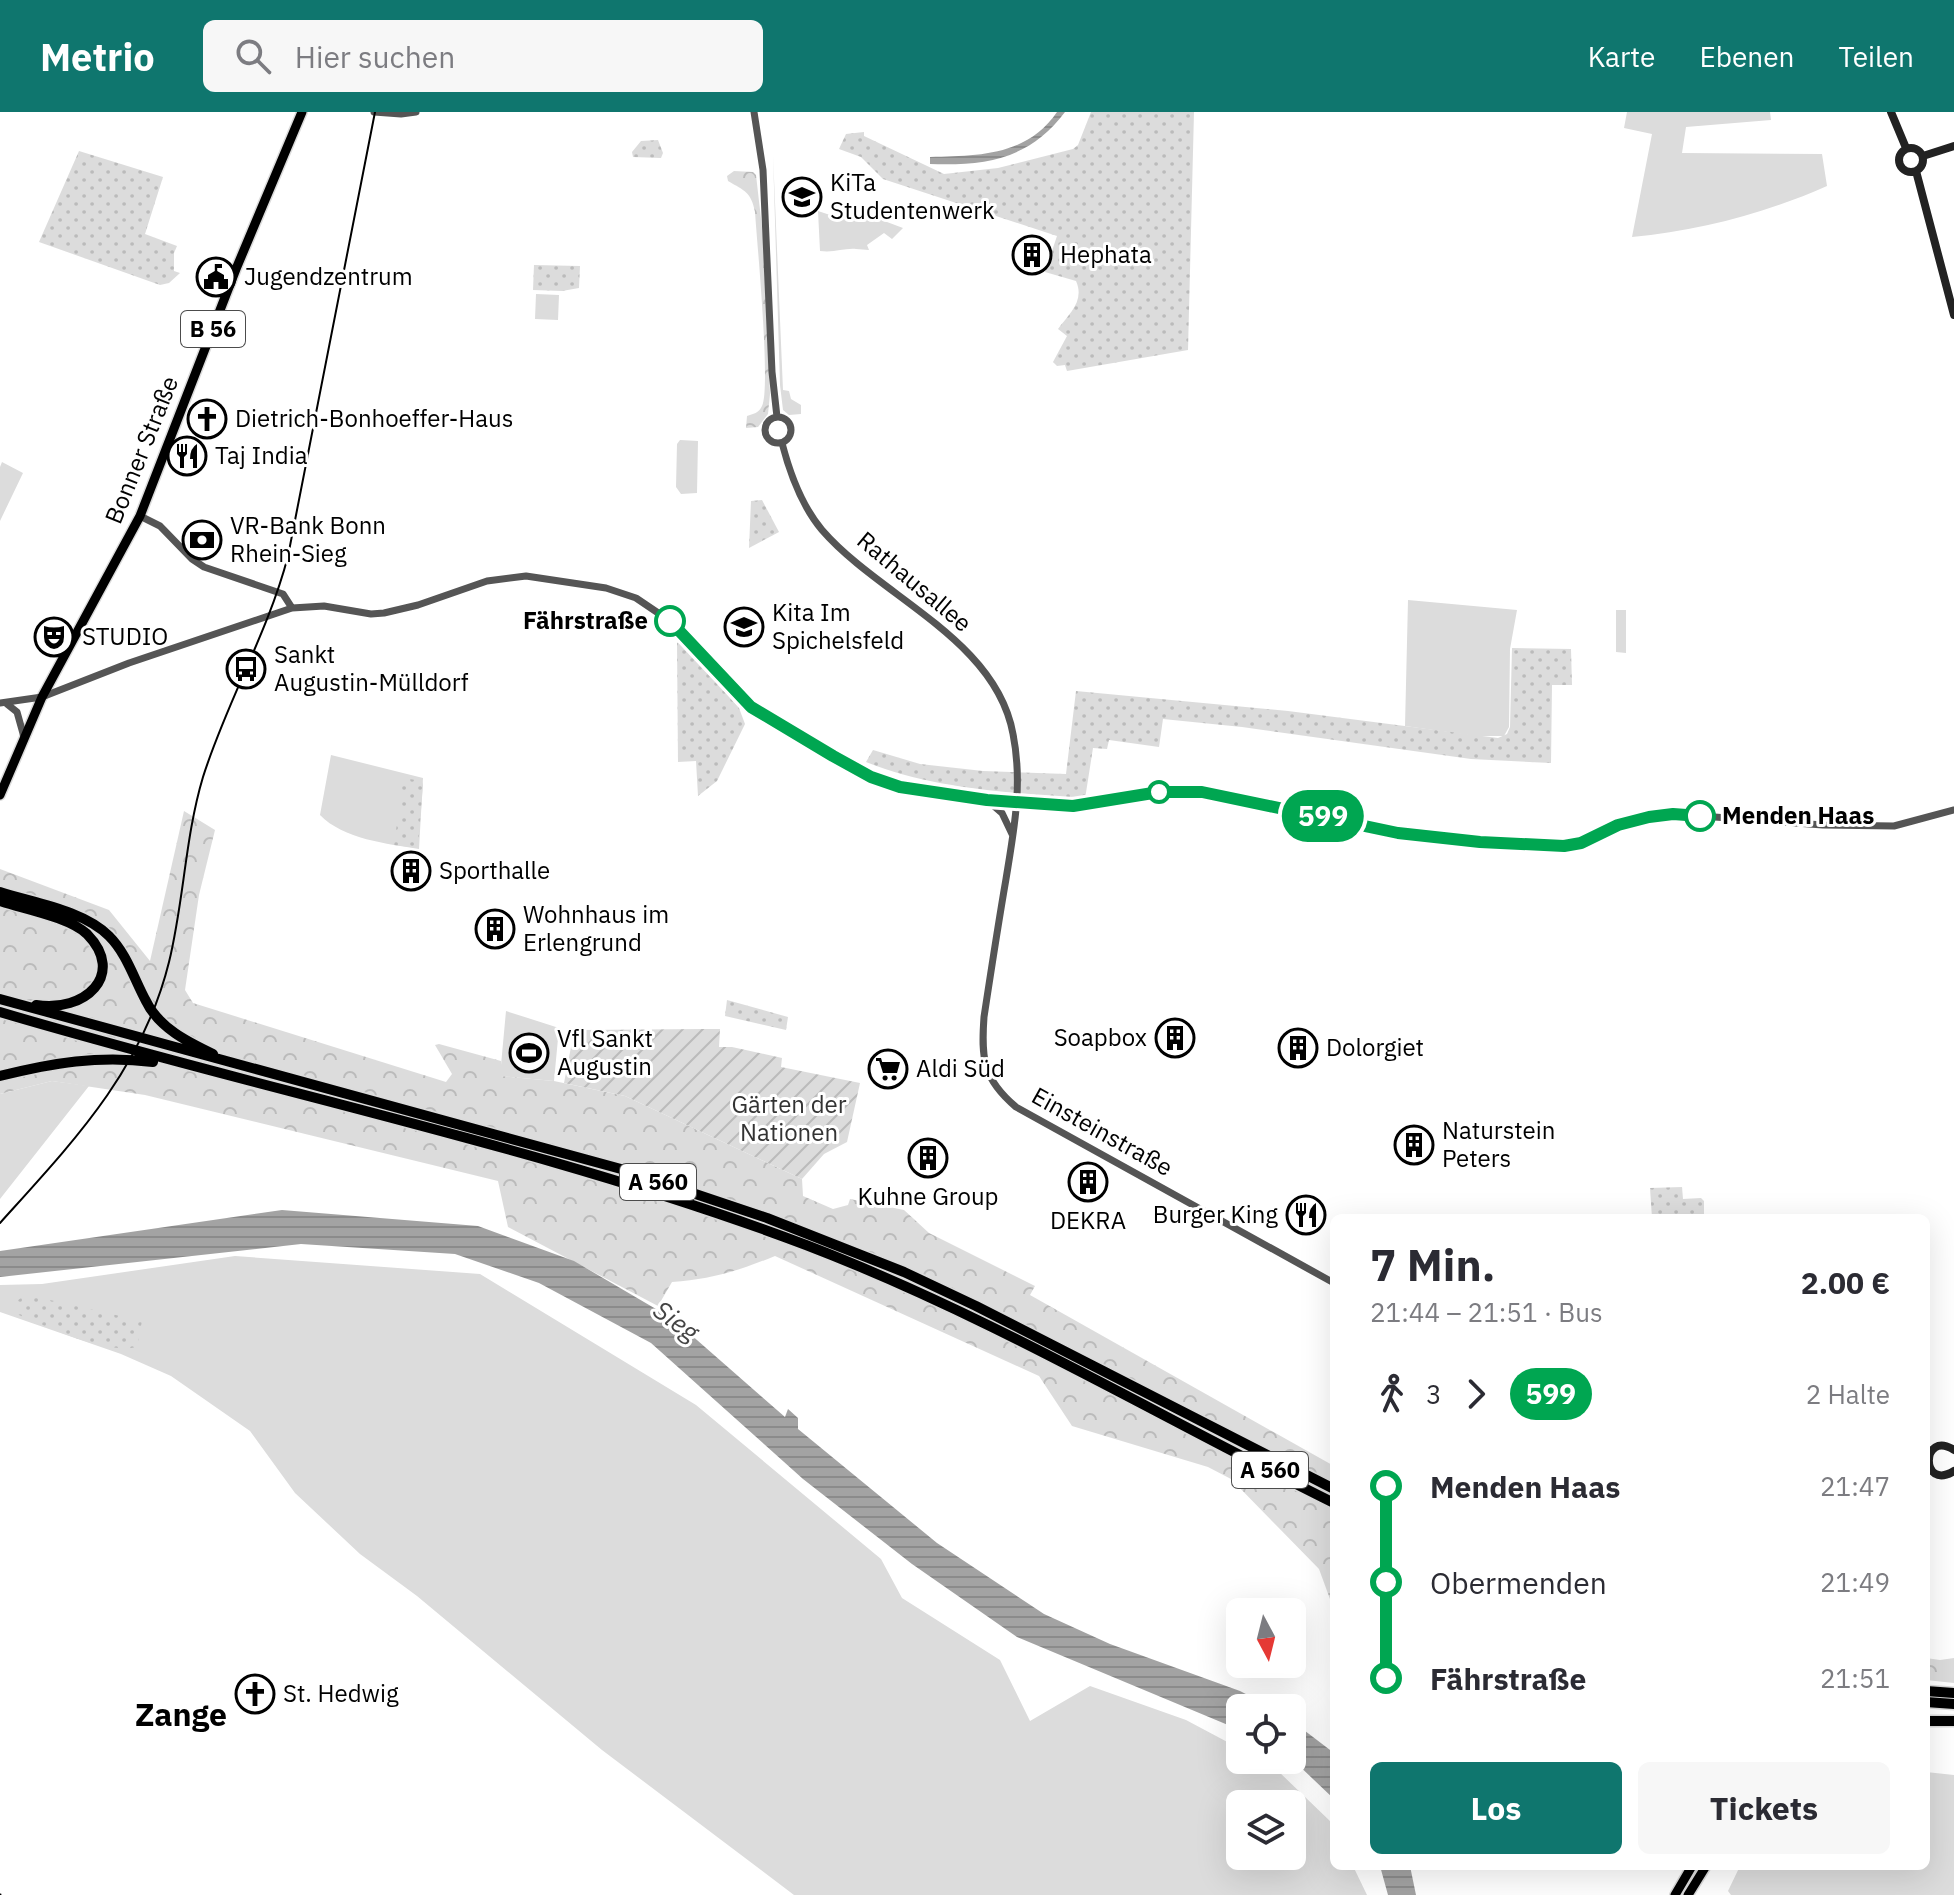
<!DOCTYPE html>
<html lang="de">
<meta charset="utf-8">
<style>
body{margin:0;font-family:"IBM Plex Sans",sans-serif;background:#f7f7f7;color:#2b2b33;height:100vh;display:flex;flex-direction:column;font-size:30px;white-space:nowrap}
*{box-sizing:border-box;margin:0}
p{font-size:26px;color:#7c7c81}
.icon{flex:none;width:44px;height:44px;fill:none;stroke:currentColor;stroke-width:2;stroke-linecap:round;stroke-linejoin:round}
.map{position:relative;flex:1;overflow:hidden}
.drawer{position:absolute;left:1330px;top:1102px;width:600px;height:656px;display:flex;flex-direction:column;background:#fff;border-radius:12px;box-shadow:0 8px 32px #0002}
.drawer>*{flex:none}
.badge{padding:0 16px;border-radius:26px;font-size:28px;line-height:52px}
.needle{width:52px;rotate:173deg}
.fabs{position:absolute;left:1226px;top:1486px;display:grid;gap:16px}
.fabs a{display:grid;place-items:center;width:80px;height:80px;border-radius:12px;background:#fff;box-shadow:0 8px 32px #0002;font-size:40px}
.map>.badge{position:absolute;translate:-50% -50%;box-shadow:0 0 0 4px #fff}
.legs{display:flex;align-items:center;gap:12px;height:88px;padding:0 40px;font-size:26px}
.legs p{margin-inline-start:auto}
.summary{display:flex;align-items:center;justify-content:space-between;height:136px;padding:0 40px}
h1{font-size:44px;font-weight:700;line-height:60px}
.primary-button{display:flex;gap:16px;margin-top:auto;padding:16px 40px}
.primary-button a{flex:1;height:92px;border-radius:12px;background:#0f766e;color:#fff;font-size:32px;font-weight:700;line-height:92px;text-align:center}
.primary-button a+a{background:#f7f7f7;color:#2b2b33}
ul{padding:0 40px;list-style:none}
li{display:flex;align-items:center;gap:28px;height:96px;font-size:30px}
li i{display:grid;place-items:center;width:12px;height:100%;margin:0 10px;background:currentColor}
li i::after{content:'';width:20px;height:20px;margin:-10px;border:6px solid;border-radius:50%;background:#fff}
li p{margin-inline-start:auto}
li:first-child i{background:linear-gradient(#0000 50%,currentColor 0)}
li:last-child i{background:linear-gradient(currentColor 50%,#0000 0)}
header{display:flex;align-items:center;gap:48px;box-sizing:border-box;height:112px;padding:0 40px;background:#0f766e;color:#fff}
header strong{font-size:38px}
nav{display:flex;gap:44px;margin-inline-start:auto;font-size:28px}
.search{width:560px;height:72px;background:#f7f7f7;display:flex;align-items:center;gap:20px;box-sizing:border-box;padding:0 28px;border-radius:12px;color:#7c7c81;font-size:30px}
.map>svg:first-child{display:block}
</style>
<header>
<strong>Metrio</strong>
<div class="search"><svg class="icon" aria-label="search" viewBox="0 0 24 24"><circle cx="10" cy="10" r="6"/><path d="M15 15l6 6"/></svg>Hier suchen</div>
<nav><a>Karte</a><a>Ebenen</a><a>Teilen</a></nav>
</header>
<div class="map">
<svg width="1954" height="1783" viewBox="0 0 1954 1783">
<defs>
<pattern id="forest-crowns" width="20" height="18" patternUnits="userSpaceOnUse" patternTransform="scale(2)"><rect width="20" height="18" fill="#dcdcdc"/><path d="M2 6a3 3 0 1 1 6 0M12 15a3 3 0 1 1 6 0" fill="none" stroke="#bbb"/></pattern>
<pattern id="park-dots" width="8" height="8" patternUnits="userSpaceOnUse" patternTransform="scale(2)"><rect width="8" height="8" fill="#dcdcdc"/><path d="M2 2h.1M6 6h.1" fill="none" stroke="#bbb" stroke-width="1.8" stroke-linecap="round"/></pattern>
<pattern id="garden-furrows" width="10" height="10" patternUnits="userSpaceOnUse" patternTransform="scale(2)"><rect width="10" height="10" fill="#dcdcdc"/><path d="M-1 1l2-2M0 10L10 0M9 11l2-2" fill="none" stroke="#bbb"/></pattern>
<pattern id="water-rules" width="6" height="5" patternUnits="userSpaceOnUse" patternTransform="scale(2)"><rect width="6" height="5" fill="#a3a3a3"/><path d="M0 2.5h6" fill="none" stroke="#8b8b8b"/></pattern>
</defs>
<rect width="100%" height="100%" fill="#fff"/>
<!-- grass -->
<path fill="#dcdcdc" fill-rule="evenodd" d="M 1627,0 L 1770,0 L 1771,8 L 1686,15 L 1682,41 L 1822,42 L 1827,74 C 1766,101 1699,119 1632,125 L 1652,22 L 1624,16 Z
M 773,43 L 783,278 L 789,279 L 791,287 L 801,293 L 801,302 L 789,303 L 783,298 L 780,273 Z
M 818,99 L 830,103 L 863,101 L 903,116 L 892,127 L 884,121 L 867,133 L 869,138 C 865,138 860,137 856,137 C 844,136 834,141 820,139 Z
M 536,182 L 559,183 L 558,208 L 535,207 Z
M 680,328 L 698,329 L 697,381 L 681,382 L 676,375 L 677,332 Z
M 2,350 L 23,361 L 0,409 L 0,355 Z
M 1408,488 L 1517,498 L 1510,537 L 1509,615 L 1504,624 L 1476,624 L 1405,614 Z
M 1616,498 L 1626,498 L 1626,541 L 1616,540 Z
M 331,643 L 423,666 L 419,737 C 388,732 343,727 320,703 Z
M 506,899 L 559,916 L 554,969 L 500,964 Z
M 52,969 L 89,974 L 0,1087 L 0,982 Z
M 235,1144 L 480,1162 L 696,1293 L 881,1447 L 902,1486 L 1000,1548 L 1030,1609 L 1090,1574 L 1186,1608 L 1233,1633 L 1240,1637 L 1240,1648 L 1260,1648 L 1277,1658 L 1331,1710 L 1334,1717 L 1334,1754 L 1353,1754 L 1367,1783 L 794,1783 L 602,1638 L 417,1484 L 360,1442 L 295,1381 L 250,1319 L 171,1264 L 121,1242 L 0,1200 L 0,1173 L 42,1172 ZM 1240,1692 L 1292,1692 L 1292,1744 L 1240,1744 Z
M 1926,1660 L 1954,1663 L 1954,1783 L 1731,1783 L 1728,1779 L 1740,1754 L 1926,1754 Z"/>
<!-- forest -->
<path fill="url(#forest-crowns)" d="M 734,59 L 753,60 L 756,63 L 763,124 L 770,282 L 768,302 L 758,315 L 746,316 L 747,304 C 753,302 759,301 762,294 C 771,277 757,130 755,100 C 751,80 745,79 728,69 L 727,64 Z
M 184,699 L 215,718 L 199,783 L 185,878 L 193,891 L 446,970 L 452,962 L 435,933 L 439,932 L 501,949 L 501,964 L 554,969 L 625,984 L 802,1067 L 803,1084 L 833,1097 L 848,1093 L 850,1087 L 904,1098 L 929,1121 L 1035,1174 L 1030,1183 L 1334,1354 L 1334,1498 L 1319,1457 L 1231,1367 L 1208,1355 L 1072,1314 L 1039,1264 L 775,1144 C 738,1159 712,1167 672,1170 L 658,1194 L 508,1115 L 498,1069 L 145,983 L 52,969 L 0,982 L 0,757 L 109,798 L 150,849 Z
M 1926,1546 L 1940,1548 L 1954,1546 L 1954,1571 L 1926,1568 Z"/>
<!-- park -->
<path fill="url(#park-dots)" d="M 1091,0 L 1194,0 L 1188,238 L 1067,259 L 1065,253 L 1057,254 L 1053,250 L 1067,224 L 1058,217 C 1069,202 1085,189 1076,169 L 1045,160 L 1057,124 L 883,67 L 861,45 L 839,37 L 846,22 L 864,20 L 864,24 L 944,62 L 998,56 L 1073,37 L 1078,33 Z
M 658,28 L 663,41 L 661,46 L 633,45 L 632,40 L 641,29 Z
M 79,39 L 163,65 L 145,122 L 177,134 L 174,141 L 174,159 L 180,161 L 169,171 L 160,173 L 39,130 Z
M 534,153 L 580,154 L 579,176 L 562,179 L 533,178 Z
M 762,388 L 779,420 L 749,436 L 751,389 Z
M 680,529 L 739,596 L 745,612 L 717,669 L 698,684 L 696,649 L 678,650 L 677,531 Z
M 1512,536 L 1571,537 L 1572,573 L 1552,573 L 1551,651 L 1471,647 L 1242,615 L 1163,607 L 1159,635 L 1109,628 L 1107,637 L 1093,636 L 1085,687 C 1011,680 936,678 866,650 L 873,638 L 920,652 L 983,659 L 1066,662 L 1076,579 L 1288,599 L 1498,626 L 1507,622 L 1510,615 Z
M 403,666 L 422,669 L 423,673 L 418,736 L 394,733 Z
M 727,888 L 788,905 L 786,918 L 725,904 Z
M 1682,1075 L 1683,1087 L 1701,1086 L 1704,1089 L 1704,1106 L 1652,1106 L 1650,1076 Z
M 21,1186 L 41,1186 L 142,1209 L 137,1235 C 105,1243 46,1214 14,1201 L 14,1191 Z"/>
<!-- garden -->
<path fill="url(#garden-furrows)" d="M 703,917 L 720,917 L 719,935 L 732,935 L 782,946 L 781,955 L 860,971 L 847,1030 L 824,1042 L 802,1067 L 625,984 L 564,971 L 571,935 L 581,918 Z"/>
<!-- water -->
<path fill="url(#water-rules)" d="M 1057,0 L 1065,0 C 1030,47 986,54 930,52 L 930,45 C 978,44 1027,44 1057,0 Z
M 282,1098 L 478,1114 L 574,1149 L 673,1207 L 785,1305 L 788,1297 L 798,1306 L 798,1317 L 937,1431 L 1044,1502 L 1110,1532 L 1240,1579 L 1273,1596 L 1240,1596 L 1240,1618 L 1017,1525 L 912,1452 L 803,1367 L 651,1231 L 539,1171 L 455,1142 L 301,1132 L 0,1165 L 0,1139 Z
M 1292,1609 L 1334,1641 L 1334,1687 L 1292,1647 Z
M 1380,1754 L 1410,1754 L 1416,1783 L 1388,1783 Z"/>
<g fill="none" stroke-linecap="round" stroke-linejoin="round">
<defs>
<path id="primary" d="M 0,683 L 42,585 L 140,404 L 236,157 L 302,0"/>
<path id="trunk" d="M 1675,1783 L 1692,1754
M 1688,1783 L 1706,1754"/>
<path id="motorway" d="M 0,780 C 34,791 83,798 109,824 C 127,842 134,867 146,889 C 159,916 188,930 213,942
M 0,789 C 24,797 69,805 87,822 C 127,863 84,901 36,893
M 0,887 L 621,1057 L 767,1106 L 904,1160 L 976,1194 L 1334,1377
M 0,900 C 268,980 544,1034 806,1133 C 989,1203 1158,1304 1334,1391
M 0,964 C 52,951 99,943 153,950
M 1926,1579 L 1954,1581
M 1926,1590 L 1954,1592
M 1926,1609 L 1954,1609"/>
</defs>
<!-- primary casing -->
<use href="#primary" stroke="#dbdbdb" stroke-width="12"/>
<!-- trunk casing -->
<use href="#trunk" stroke="#dbdbdb" stroke-width="12"/>
<!-- motorway casing -->
<use href="#motorway" stroke="#dbdbdb" stroke-width="13"/>
<!-- tertiary -->
<path stroke="#555" stroke-width="7" d="M 374,0 L 401,2 L 416,0
M 754,0 L 763,58 L 772,260 L 777,305
M765 318a13 13 0 1 1 26 0a13 13 0 1 1-26 0Z
M 782,331 C 790,362 801,393 822,418 C 880,485 996,527 1013,622 C 1023,672 1014,718 1006,767 C 998,813 991,859 984,905 C 981,947 983,967 1016,995 L 1334,1171
M 140,404 L 160,414 L 192,447 L 204,455 L 283,482 L 292,496
M 0,591 L 42,585 L 129,551 L 292,496 L 324,494 L 371,502 L 384,501 L 418,493 L 487,469 L 526,464 L 606,476 L 636,486 L 670,509 L 751,595 L 778,613 L 871,665 L 900,675 L 952,684 L 1073,694 L 1154,680 L 1202,680 L 1398,721 L 1480,730 L 1564,734 L 1581,731 L 1633,709 L 1673,702 L 1823,713 L 1894,714 L 1954,698
M 7,592 L 17,600 L 24,625
M 987,688 L 1002,701 L 1012,722"/>
<!-- secondary -->
<path stroke="#222" stroke-width="8" d="M 1891,0 L 1906,36
M1899 48a12 12 0 1 1 24 0a12 12 0 1 1-24 0Z
M 1923,44 L 1954,34
M 1916,59 L 1954,203
M 1954,1338 C 1921,1317 1920,1380 1954,1359"/>
<!-- primary -->
<use href="#primary" stroke="#000" stroke-width="9"/>
<!-- trunk -->
<use href="#trunk" stroke="#000" stroke-width="9"/>
<!-- motorway -->
<use href="#motorway" stroke="#000" stroke-width="10"/>
<!-- tram -->
<path stroke="#000" stroke-width="2" d="M 0,1111 C 73,1030 142,959 169,850 C 184,789 185,725 203,665 C 227,589 268,521 288,444 L 375,0"/>
<!-- rail -->
<path stroke="#000" stroke-width="2" stroke-dasharray="12 4 2 4" stroke-linecap="butt" d="M 0,1782 L 1,1783"/>
</g>
<g fill="none" stroke-linecap="round" stroke-linejoin="round">
<defs>
<path id="line-1" d="M 670,509 L 751,595 L 833,644 L 871,665 L 900,675 L 987,688 L 1073,694 L 1159,680 L 1202,680 L 1398,721 L 1480,730 L 1564,734 L 1581,731 L 1618,713 L 1649,705 L 1673,702 L 1700,704"/>
</defs>
<!-- line-1 casing -->
<use href="#line-1" stroke="#fff" stroke-width="18"/>
<!-- line-1 -->
<use href="#line-1" stroke="#00a651" stroke-width="12"/>
</g>
<!-- icons -->
<defs>
<symbol id="school-ring" viewBox="-11 -11 22 22"><circle r="9.5" fill="#fff" stroke="#000" stroke-width="1.5"/><path d="M0-5L7-2L0 1L-7-2ZM-4 1L0 2.5L4 1V4Q0 6-4 4Z" fill="#000"/></symbol>
<symbol id="building-ring" viewBox="-11 -11 22 22"><circle r="9.5" fill="#fff" stroke="#000" stroke-width="1.5"/><path d="M-4-6H4V6H1V3H-1V6H-4ZM-2.5-4.3h1.7v1.8h-1.7ZM.8-4.3h1.7v1.8H.8ZM-2.5-1h1.7V.8h-1.7ZM.8-1h1.7V.8H.8Z" fill="#000"/></symbol>
<symbol id="civic-ring" viewBox="-11 -11 22 22"><circle r="9.5" fill="#fff" stroke="#000" stroke-width="1.5"/><path d="M-.6-6.5H3V-4.5H.6V-3L4-1V1h2V6H-6V1h2V-1L-.6-3ZM-1.2 2.5V6h2.4V2.5Z" fill="#000"/></symbol>
<symbol id="church-ring" viewBox="-11 -11 22 22"><circle r="9.5" fill="#fff" stroke="#000" stroke-width="1.5"/><path d="M-1.2-6h2.4v3.5h3.3v2.4h-3.3V6h-2.4V-.1h-3.3v-2.4h3.3Z" fill="#000"/></symbol>
<symbol id="restaurant-ring" viewBox="-11 -11 22 22"><circle r="9.5" fill="#fff" stroke="#000" stroke-width="1.5"/><path d="M-5-6h1v4h1v-4h1v4h1v-4h1v5L-1.5 .5V6h-2V.5L-5-1ZM5-6V6H3V1.5H1.5Q1.5-4 5-6Z" fill="#000"/></symbol>
<symbol id="bank-ring" viewBox="-11 -11 22 22"><circle r="9.5" fill="#fff" stroke="#000" stroke-width="1.5"/><path d="M-6-4H6V4H-6ZM0-2.3a2.3 2.3 0 1 0 0 4.6a2.3 2.3 0 1 0 0-4.6Z" fill="#000"/></symbol>
<symbol id="theatre-ring" viewBox="-11 -11 22 22"><circle r="9.5" fill="#fff" stroke="#000" stroke-width="1.5"/><path d="M-5-5.5Q0-4 5-5.5V0Q5 5 0 6Q-5 5-5 0ZM-3.3-2.5H-1v1.5H-3.3ZM1-2.5H3.3v1.5H1ZM-2.8 1Q0 5.5 2.8 1Z" fill="#000"/></symbol>
<symbol id="bus-ring" viewBox="-11 -11 22 22"><circle r="9.5" fill="#fff" stroke="#000" stroke-width="1.5"/><path d="M-5-6H5V4H4V6H2V4H-2V6H-4V4H-5ZM-3.5-4V0h7V-4ZM-3.5 1.2v1.5H-2V1.2ZM2 1.2v1.5H3.5V1.2Z" fill="#000"/></symbol>
<symbol id="stadium-ring" viewBox="-11 -11 22 22"><circle r="9.5" fill="#fff" stroke="#000" stroke-width="1.5"/><path d="M0-5a6.5 5 0 1 0 0 10a6.5 5 0 1 0 0-10ZM-3.5-1.8h7v3.6h-7Z" fill="#000"/></symbol>
<symbol id="supermarket-ring" viewBox="-11 -11 22 22"><circle r="9.5" fill="#fff" stroke="#000" stroke-width="1.5"/><path d="M-6-5.5h2.5l.6 2H6L4.5 2H-2.5L-4.4-4H-6ZM-1.5 3.2a1.3 1.3 0 1 0 .1 0ZM3 3.2a1.3 1.3 0 1 0 .1 0Z" fill="#000"/></symbol>
</defs>
<g fill-rule="evenodd">
<use href="#school-ring" x="780" y="63" width="44" height="44"/>
<use href="#building-ring" x="1010" y="121" width="44" height="44"/>
<use href="#civic-ring" x="194" y="143" width="44" height="44"/>
<use href="#church-ring" x="185" y="285" width="44" height="44"/>
<use href="#restaurant-ring" x="165" y="322" width="44" height="44"/>
<use href="#bank-ring" x="180" y="406" width="44" height="44"/>
<use href="#school-ring" x="722" y="493" width="44" height="44"/>
<use href="#theatre-ring" x="32" y="503" width="44" height="44"/>
<use href="#bus-ring" x="224" y="535" width="44" height="44"/>
<use href="#building-ring" x="389" y="737" width="44" height="44"/>
<use href="#building-ring" x="473" y="795" width="44" height="44"/>
<use href="#building-ring" x="1153" y="904" width="44" height="44"/>
<use href="#building-ring" x="1276" y="914" width="44" height="44"/>
<use href="#stadium-ring" x="507" y="919" width="44" height="44"/>
<use href="#supermarket-ring" x="866" y="935" width="44" height="44"/>
<use href="#building-ring" x="1392" y="1011" width="44" height="44"/>
<use href="#building-ring" x="906" y="1024" width="44" height="44"/>
<use href="#building-ring" x="1066" y="1048" width="44" height="44"/>
<use href="#restaurant-ring" x="1284" y="1081" width="44" height="44"/>
<use href="#church-ring" x="233" y="1560" width="44" height="44"/>
</g>
<!-- markers -->
<g fill="#fff" stroke="#00a651" stroke-width="4">
<circle cx="670" cy="509" r="14"/>
<circle cx="1159" cy="680" r="10"/>
<circle cx="1700" cy="704" r="14"/>
</g>
<g text-anchor="middle" stroke-width="6" stroke-linejoin="round" paint-order="stroke">
<!-- shield labels -->
<g fill="#fff" stroke="#4c4c4c" stroke-width="2">
<rect x="181" y="199" width="64" height="36" rx="6"/>
<rect x="620" y="1052" width="76" height="36" rx="6"/>
<rect x="1232" y="1340" width="76" height="36" rx="6"/>
</g>
<g font-size="22" font-weight="bold" fill="#000">
<text x="213" y="225">B 56</text>
<text x="658" y="1078">A 560</text>
<text x="1270" y="1366">A 560</text>
</g>
<!-- poi labels -->
<g font-size="24" fill="#000" stroke="#fff" text-anchor="start">
<text x="830" y="79">KiTa<tspan x="830" dy="28">Studentenwerk</tspan></text>
<text x="1060" y="151">Hephata</text>
<text x="244" y="173">Jugendzentrum</text>
<text x="235" y="315">Dietrich-Bonhoeffer-Haus</text>
<text x="215" y="352">Taj India</text>
<text x="230" y="422">VR-Bank Bonn<tspan x="230" dy="28">Rhein-Sieg</tspan></text>
<text x="772" y="509">Kita Im<tspan x="772" dy="28">Spichelsfeld</tspan></text>
<text x="82" y="533">STUDIO</text>
<text x="274" y="551">Sankt<tspan x="274" dy="28">Augustin-Mülldorf</tspan></text>
<text x="439" y="767">Sporthalle</text>
<text x="523" y="811">Wohnhaus im<tspan x="523" dy="28">Erlengrund</tspan></text>
<text x="1147" y="934" text-anchor="end">Soapbox</text>
<text x="557" y="935">Vfl Sankt<tspan x="557" dy="28">Augustin</tspan></text>
<text x="1326" y="944">Dolorgiet</text>
<text x="916" y="965">Aldi Süd</text>
<text x="1442" y="1027">Naturstein<tspan x="1442" dy="28">Peters</tspan></text>
<text x="928" y="1093" text-anchor="middle">Kuhne Group</text>
<text x="1278" y="1111" text-anchor="end">Burger King</text>
<text x="1088" y="1117" text-anchor="middle">DEKRA</text>
<text x="283" y="1590">St. Hedwig</text>
</g>
<!-- street labels -->
<g font-size="24" fill="#000" stroke="#fff">
<text transform="translate(142 338) rotate(-68)" y="8">Bonner Straße</text>
<text transform="translate(914 470) rotate(40)" y="8">Rathausallee</text>
<text transform="translate(1102 1020) rotate(29)" y="8">Einsteinstraße</text>
</g>
<!-- stop labels -->
<g font-size="24" font-weight="bold" fill="#000" stroke="#fff" text-anchor="end">
<text x="648" y="517">Fährstraße</text>
<text x="1722" y="712" text-anchor="start">Menden Haas</text>
</g>
<!-- park labels -->
<g font-size="24" fill="#333" stroke="#fff">
<text x="789" y="1001">Gärten der<tspan x="789" dy="28">Nationen</tspan></text>
</g>
<!-- water labels -->
<g font-size="26" font-style="italic" fill="#444" stroke="#fff">
<text transform="translate(676 1209) rotate(36)" y="9">Sieg</text>
</g>
<!-- district labels -->
<g font-size="32" font-weight="bold" fill="#000" stroke="#fff">
<text x="181" y="1614">Zange</text>
</g>
</g>
</svg>
<div class="fabs">
<a><svg class="needle" viewBox="-14 -14 28 28"><path d="M0-13l5 13h-10z" fill="#e53935"/><path d="M0 13l5-13h-10z" fill="#7c7c81"/></svg></a>
<a><svg class="icon" aria-label="locate" viewBox="0 0 24 24"><circle cx="12" cy="12" r="6"/><path d="M12 2v4M12 18v4M2 12h4M18 12h4"/></svg></a>
<a><svg class="icon" aria-label="layers" viewBox="0 0 24 24"><path d="M12 4l9 5-9 5-9-5zM3 14l9 5 9-5"/></svg></a>
</div>
<b class="badge" style="left:1323px;top:704px;background:#00a651;color:#fff">599</b>
<section class="drawer">
<div class="summary"><div><h1>7 Min.</h1><p>21:44 – 21:51 · Bus</p></div><b>2.00 €</b></div>
<div class="legs"><svg class="icon" aria-label="walk" viewBox="0 0 24 24"><circle cx="13" cy="4" r="2"/><path d="M13 8l-2 6 4 7M11 14l-3 7M7 12l3-4h3l4 4"/></svg>3<svg class="icon" aria-label="forward" viewBox="0 0 24 24"><path d="M9 5l7 7-7 7"/></svg><b class="badge" style="background:#00a651;color:#fff">599</b><p>2 Halte</p></div>
<ul>
<li><i style="color:#00a651"></i><b>Menden Haas</b><p>21:47</p></li>
<li><i style="color:#00a651"></i><span>Obermenden</span><p>21:49</p></li>
<li><i style="color:#00a651"></i><b>Fährstraße</b><p>21:51</p></li>
</ul>
<div class="primary-button"><a>Los</a><a>Tickets</a></div>
</section>
</div>
